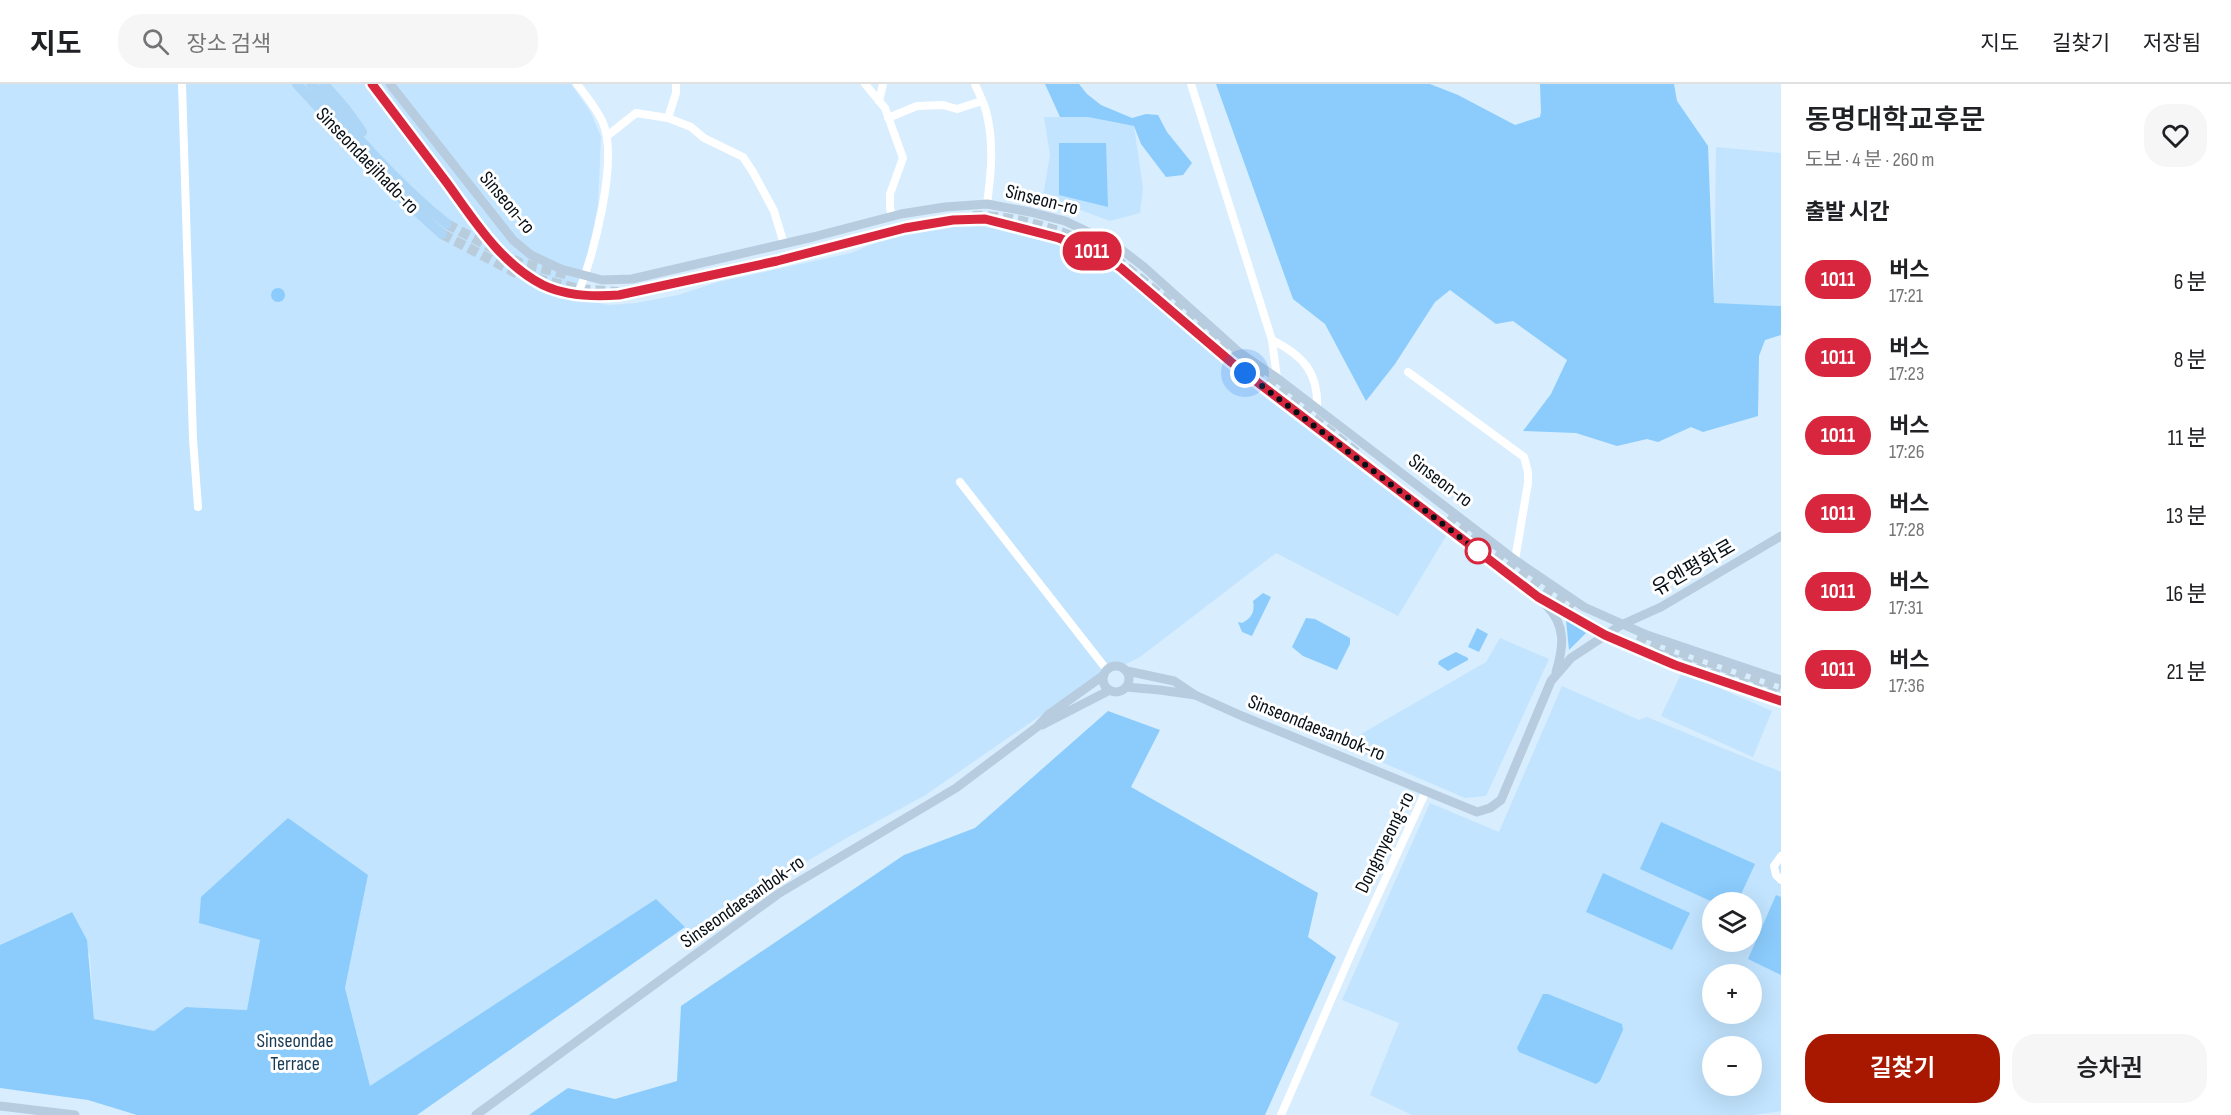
<!DOCTYPE html>
<html lang="ko">
<meta charset="utf-8">
<style>
body{margin:0;font-family:"Sofia Sans Condensed","Noto Sans KR",sans-serif;background:#f6f6f6;color:#202124;height:100vh;display:flex;flex-direction:column;font-size:22px;white-space:nowrap}
*{box-sizing:border-box;margin:0}
p{font-size:20px;color:#757577}
.icon{flex:none;width:33px;height:33px;fill:none;stroke:currentColor;stroke-width:2;stroke-linecap:round;stroke-linejoin:round}
.map{position:relative;flex:1;overflow:hidden}
.details{display:flex;flex-direction:column;background:#fff;width:450px}
.details>*{flex:none}
.badge{padding:0 12px;border-radius:20px;font-size:21px;line-height:39px}
.buttons{position:absolute;left:1702px;top:808px;display:grid;gap:12px}
.buttons a{display:grid;place-items:center;width:60px;height:60px;border-radius:50%;background:#fff;box-shadow:0 6px 24px #0002;font-size:30px}
.you{position:absolute;width:30px;height:30px;margin:-15px;border:4px solid #fff;border-radius:50%;background:#1a73e8;box-shadow:0 0 0 9px #1a73e833}
.map>.badge{position:absolute;translate:-50% -50%;box-shadow:0 0 0 3px #fff}
h2{padding:0 24px;font-size:22px;line-height:54px}
.round{display:grid;place-items:center;flex:none;width:63px;height:63px;border-radius:24px;background:#f6f6f6}
.headline{display:flex;align-items:center;justify-content:space-between;height:102px;padding:0 24px}
h1{font-size:28px;font-weight:600;line-height:45px}
.cta{display:flex;gap:12px;margin-top:auto;padding:12px 24px}
.cta a{flex:1;height:69px;border-radius:24px;background:#a81800;color:#fff;font-size:24px;font-weight:600;line-height:69px;text-align:center}
.cta a+a{background:#f6f6f6;color:#202124}
ul{padding:0;list-style:none}
li{display:flex;align-items:center;gap:18px;height:78px;padding:0 24px}
li div{flex:1}
li b{display:block;font-size:22px}
li em{font-style:normal}
li .badge{min-width:66px;font-weight:700;text-align:center}
header{display:flex;align-items:center;gap:36px;box-sizing:border-box;height:84px;padding:0 30px;background:#fff;border-bottom:2px solid #e0e0e0}
header strong{font-size:28px}
nav{display:flex;gap:33px;margin-inline-start:auto;font-size:21px}
.search{width:420px;height:54px;background:#f6f6f6;display:flex;align-items:center;gap:15px;box-sizing:border-box;padding:0 21px;border-radius:24px;color:#757577;font-size:22px}
main{display:flex;flex:1;min-height:0}
.map>svg:first-child{display:block}
</style>
<header>
<strong>지도</strong>
<div class="search"><svg class="icon" aria-label="search" viewBox="0 0 24 24"><circle cx="10" cy="10" r="6"/><path d="M15 15l6 6"/></svg>장소 검색</div>
<nav><a>지도</a><a>길찾기</a><a>저장됨</a></nav>
</header>
<main>
<div class="map">
<svg width="1781" height="1031" viewBox="0 0 1781 1031">
<rect width="100%" height="100%" fill="#d8edfe"/>
<!-- built -->
<path fill="#c2e4fe" fill-rule="evenodd" d="M 0,0 L 571,0 L 591,29 L 601,53 L 598,121 L 587,174 L 585,214 L 589,217 L 609,221 L 636,219 L 678,211 L 718,198 L 851,169 L 896,150 L 950,138 L 985,139 L 1047,151 L 1102,173 L 1123,188 L 1247,295 L 1347,376 L 1446,452 L 1398,532 L 1276,469 L 1140,573 L 1089,598 L 924,712 L 850,752 L 775,796 L 693,851 L 656,815 L 370,1002 L 345,904 L 368,791 L 199,839 L 260,856 L 248,926 L 186,923 L 154,947 L 94,935 L 90,872 L 71,828 L 0,861 Z
M 1044,33 L 1088,33 L 1134,42 L 1143,104 L 1140,129 L 1110,137 L 1043,112 L 1050,71 Z
M 1716,63 L 1781,69 L 1781,222 L 1714,220 Z
M 1500,554 L 1549,575 L 1486,712 L 1465,714 L 1342,661 L 1486,578 Z
M 1682,588 L 1772,627 L 1753,673 L 1661,632 Z
M 1562,602 L 1639,636 L 1647,633 L 1781,688 L 1781,1027 L 1753,1031 L 1412,1031 L 1370,1011 L 1399,939 L 1342,916 L 1430,719 L 1499,748 ZM 1713,819 L 1752,819 L 1752,858 L 1713,858 ZM 1713,891 L 1752,891 L 1752,930 L 1713,930 ZM 1713,963 L 1752,963 L 1752,1002 L 1713,1002 Z"/>
<!-- green -->
<path fill="#8bccfd" d="M 1045,0 L 1079,0 L 1087,10 L 1101,21 L 1132,34 L 1146,30 L 1158,31 L 1167,48 L 1192,79 L 1183,91 L 1166,93 L 1141,60 L 1134,42 L 1088,33 L 1060,33 Z
M 1216,0 L 1430,0 L 1458,11 L 1515,41 L 1540,33 L 1541,28 L 1540,0 L 1674,0 L 1677,17 L 1708,62 L 1714,219 L 1781,222 L 1781,251 L 1765,256 L 1759,272 L 1758,332 L 1703,348 L 1691,343 L 1658,358 L 1647,355 L 1617,362 L 1576,349 L 1523,347 L 1551,310 L 1567,276 L 1513,237 L 1496,240 L 1450,206 L 1435,218 L 1395,280 L 1366,317 L 1325,240 L 1293,215 Z
M 1106,59 L 1108,123 L 1059,111 L 1059,59 Z
M271 211a7 7 0 1 1 14 0a7 7 0 1 1-14 0Z
M 1263,509 L 1271,513 L 1252,552 L 1242,548 L 1238,538 L 1242,539 C 1252,534 1255,528 1253,517 Z
M 1306,534 L 1315,535 L 1350,554 L 1350,560 L 1337,586 L 1303,572 L 1292,563 Z
M 1566,536 L 1586,549 L 1569,566 Z
M 1477,544 L 1488,550 L 1479,568 L 1468,563 Z
M 1456,568 L 1468,574 L 1468,576 L 1448,587 L 1438,580 L 1439,577 Z
M 1108,627 L 1160,646 L 1131,703 L 1318,809 L 1308,853 L 1336,873 L 1265,1031 L 529,1031 L 568,1004 L 615,1015 L 677,997 L 681,922 L 904,771 L 975,744 Z
M 288,734 L 368,791 L 345,904 L 370,1002 L 656,815 L 685,843 L 417,1031 L 137,1031 L 88,1016 L 0,1004 L 0,861 L 72,828 L 87,856 L 94,935 L 154,947 L 186,923 L 247,926 L 260,856 L 199,839 L 201,813 Z
M 1661,738 L 1755,780 L 1737,819 L 1715,819 L 1640,785 Z
M 1603,789 L 1690,829 L 1672,866 L 1586,828 Z
M 1776,811 L 1781,813 L 1781,891 L 1748,875 Z
M 1543,910 L 1548,910 L 1622,940 L 1623,946 L 1600,997 L 1596,1000 L 1519,968 L 1517,964 Z"/>
<g fill="none" stroke-linecap="round" stroke-linejoin="round">
<!-- highway-tunnel -->
<path stroke="#b9ccdb" stroke-width="10" stroke-dasharray="10 5" stroke-linecap="butt" d="M 973,132 C 1014,130 1077,150 1111,171 L 1357,369
M 447,140 L 520,179 L 569,191
M 442,150 L 518,190 L 579,205 L 618,208
M 1449,431 L 1544,502 L 1575,521
M 1638,551 L 1665,563 L 1781,603
M 1653,568 L 1781,612"/>
<!-- minor -->
<path stroke="#fff" stroke-width="8" d="M 182,0 L 193,355 L 198,423
M 577,0 C 586,12 597,25 603,39 C 619,77 593,172 578,210
M 865,0 L 885,24 L 903,74 L 890,110 L 890,124 L 892,132
M 975,0 C 979,10 985,20 987,31 C 994,61 991,90 987,120
M 1191,0 L 1272,256 L 1277,294
M 879,17 L 883,0
M 668,34 L 676,9 L 676,0
M 888,34 L 917,22 L 943,21 L 957,25 L 982,17
M 607,52 L 636,29 L 668,34 L 691,43 L 704,54 L 743,73 L 753,88 L 774,127 L 784,160
M 1272,256 C 1304,272 1319,289 1317,326
M 1408,288 L 1524,373 L 1528,388 L 1528,399 L 1515,476
M 960,398 L 1107,586
M 1781,772 L 1774,782 L 1776,791 L 1781,796
M 1281,1031 L 1354,863 L 1426,707"/>
<!-- major -->
<path stroke="#b7cddf" stroke-width="9" d="M 372,0 C 398,34 424,68 449,102 C 477,138 501,180 543,201 C 566,212 594,213 619,211 L 778,177 L 905,144 L 953,136 L 985,135 L 1059,154 L 1101,171 L 1135,195 L 1231,278 L 1538,513 L 1605,551 L 1675,581 L 1781,617
M 390,0 L 513,156 L 531,171 L 561,185 L 602,196 L 632,195 L 813,153 L 901,130 L 945,123 L 987,120 L 1030,128 L 1065,137 L 1114,160 L 1144,183 L 1240,269 L 1277,294 L 1515,476 L 1584,523 L 1647,551 L 1781,596
M 1546,521 C 1566,541 1564,562 1556,588
M1103 595a13 13 0 1 1 26 0a13 13 0 1 1-26 0Z
M 1127,587 L 1174,597 L 1195,611 L 1242,632 L 1477,728 L 1490,724 L 1501,716 L 1551,597 L 1571,574 L 1621,541 L 1661,523 L 1781,452
M 1126,603 L 1160,606 L 1195,611
M 1042,641 L 1110,606
M 0,1022 L 75,1031
M 476,1031 L 778,810 L 956,704 L 1037,643 L 1048,631 L 1104,591"/>
<!-- highway -->
<path stroke="#add6f6" stroke-width="10" d="M 297,0 L 402,114 L 442,150
M 311,0 C 353,49 397,100 447,140
M 324,0 L 345,24 L 362,48"/>
</g>
<g fill="none" stroke-linecap="round" stroke-linejoin="round">
<defs>
<path id="line" d="M 372,0 C 397,33 422,66 447,99 C 474,136 500,179 543,201 C 566,212 594,213 619,211 L 777,177 L 905,144 L 953,136 L 985,135 L 1059,154 L 1101,171 L 1121,184 L 1231,278 L 1538,513 L 1605,551 L 1675,581 L 1781,617"/>
</defs>
<!-- line casing -->
<use href="#line" stroke="#fff" stroke-width="14"/>
<!-- line -->
<use href="#line" stroke="#d7263d" stroke-width="9"/>
<!-- walk -->
<path stroke="#071017" stroke-width="6" stroke-dasharray="0 10.8" d="M 1245,289 L 1478,467"/>
</g>
<!-- markers -->
<circle fill="#fff" stroke="#d7263d" stroke-width="3" cx="1478" cy="467" r="12"/>
<g text-anchor="middle" stroke-width="6" stroke-linejoin="round" paint-order="stroke">
<!-- street labels -->
<g font-size="20" fill="#071017" stroke="#fff">
<text transform="translate(368 76) rotate(46)" y="7">Sinseondaejihado-ro</text>
<text transform="translate(1042 115) rotate(14)" y="7">Sinseon-ro</text>
<text transform="translate(508 118) rotate(50)" y="7">Sinseon-ro</text>
<text transform="translate(1441 396) rotate(37)" y="7">Sinseon-ro</text>
<text transform="translate(1693 483) rotate(-30)" y="7">유엔평화로</text>
<text transform="translate(1317 643) rotate(22)" y="7">Sinseondaesanbok-ro</text>
<text transform="translate(1384 758) rotate(-64)" y="7">Dongmyeong-ro</text>
<text transform="translate(742 817) rotate(-35)" y="7">Sinseondaesanbok-ro</text>
</g>
<!-- park labels -->
<g font-size="20" fill="#183c55" stroke="#fff">
<text x="295" y="963">Sinseondae<tspan x="295" dy="23">Terrace</tspan></text>
</g>
</g>
</svg>
<div class="buttons">
<a><svg class="icon" aria-label="layers" viewBox="0 0 24 24"><path d="M12 4l9 5-9 5-9-5zM3 14l9 5 9-5"/></svg></a>
<a>+</a>
<a>−</a>
</div>
<div class="you" style="left:1245px;top:289px"></div>
<b class="badge" style="left:1092px;top:167px;background:#d7263d;color:#fff">1011</b>
</div>
<section class="details">
<div class="headline"><div><h1>동명대학교후문</h1><p>도보 · 4 분 · 260 m</p></div><a class="round"><svg class="icon" aria-label="heart" viewBox="0 0 24 24"><path d="M12 20l-8-8c-3-5 5-10 8-4 3-6 11-1 8 4z"/></svg></a></div>
<h2>출발 시간</h2>
<ul>
<li><span class="badge" style="background:#d7263d;color:#fff">1011</span><div><b>버스</b><p>17:21</p></div><em>6 분</em></li>
<li><span class="badge" style="background:#d7263d;color:#fff">1011</span><div><b>버스</b><p>17:23</p></div><em>8 분</em></li>
<li><span class="badge" style="background:#d7263d;color:#fff">1011</span><div><b>버스</b><p>17:26</p></div><em>11 분</em></li>
<li><span class="badge" style="background:#d7263d;color:#fff">1011</span><div><b>버스</b><p>17:28</p></div><em>13 분</em></li>
<li><span class="badge" style="background:#d7263d;color:#fff">1011</span><div><b>버스</b><p>17:31</p></div><em>16 분</em></li>
<li><span class="badge" style="background:#d7263d;color:#fff">1011</span><div><b>버스</b><p>17:36</p></div><em>21 분</em></li>
</ul>
<div class="cta"><a>길찾기</a><a>승차권</a></div>
</section>
</main>
